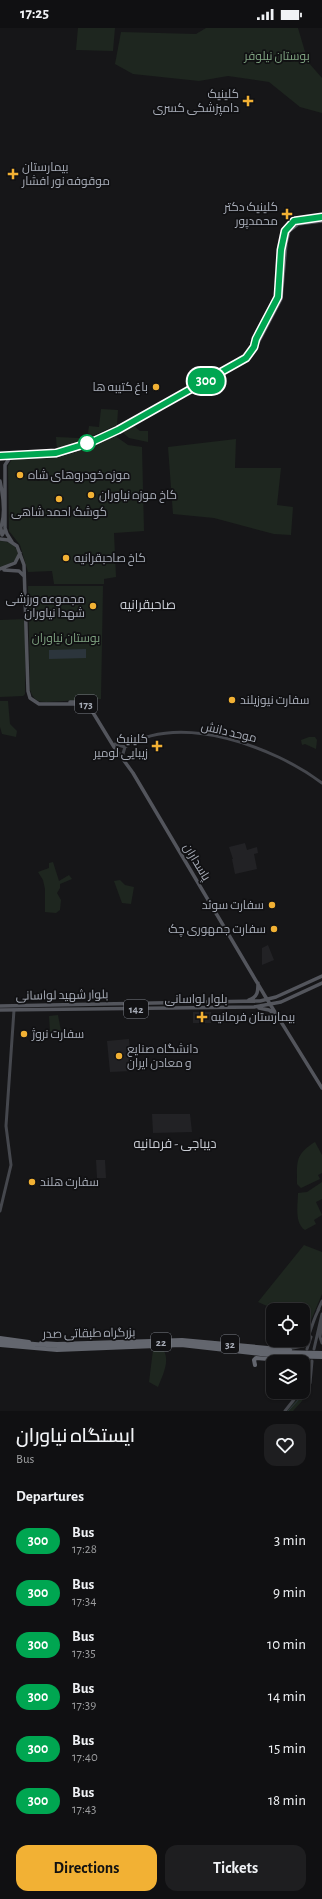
<!DOCTYPE html>
<meta charset="utf-8">
<style>
body{margin:0;font-family:"Alegreya Sans",Cairo,sans-serif;background:#1e1e20;color:#f1f3f6;height:100vh;display:flex;flex-direction:column;font-size:15px;white-space:nowrap}
*{box-sizing:border-box;margin:0}
p{font-size:13px;color:#9c9d9f}
.icon{flex:none;width:22px;height:22px;fill:none;stroke:currentColor;stroke-width:2;stroke-linecap:round;stroke-linejoin:round}
.map{position:relative;height:1383px;overflow:hidden}
.panel{display:flex;flex-direction:column;background:#101012;flex:1}
.panel>*{flex:none}
.badge{padding:0 8px;border-radius:13px;font-size:14px;line-height:26px}
.fabs{position:absolute;left:266px;top:1275px;display:grid;gap:8px}
.fabs a{display:grid;place-items:center;width:44px;height:44px;border-radius:8px;background:#101012;box-shadow:0 1px 3px #0004,0 0 0 1px #303032;font-size:20px}
.map>.badge{position:absolute;translate:-50% -50%;box-shadow:0 0 0 2px #fff}
h2{padding:0 16px;font-size:15px;line-height:36px}
.round{display:grid;place-items:center;flex:none;width:42px;height:42px;border-radius:12px;background:#1e1e20}
.summary{display:flex;align-items:center;justify-content:space-between;height:68px;padding:0 16px}
h1{font-size:19px;font-weight:600;line-height:30px}
.button{display:flex;gap:8px;margin-top:auto;padding:8px 16px}
.button a{flex:1;height:46px;border-radius:12px;background:#f2b134;color:#111;font-size:16px;font-weight:600;line-height:46px;text-align:center}
.button a+a{background:#1e1e20;color:#f1f3f6}
ul{padding:0;list-style:none}
li{display:flex;align-items:center;gap:12px;height:52px;padding:0 16px}
li div{flex:1}
li b{display:block;font-size:15px}
li em{font-style:normal}
li .badge{min-width:44px;font-weight:700;text-align:center}
.status{display:flex;justify-content:space-between;align-items:center;height:28px;padding:0 20px;background:#101012;direction:ltr}
.status svg{height:11px;fill:currentColor}
.map>svg:first-child{display:block}
</style>
<div class="status"><b>17:25</b><svg viewBox="0 0 49 12"><path d="M0 12V9h3v3zM5 12V6h3v6zM10 12V3h3v9zM15 12V0h3v12zM26 1h20v11H26zM47 4h2v5h-2z"/></svg></div>
<div class="map">
<svg width="322" height="1383" viewBox="0 0 322 1383">
<rect width="100%" height="100%" fill="#161618"/>
<!-- built -->
<path fill="#222225" d="M 245,815 L 247,822 L 257,819 L 258,825 L 254,826 L 257,841 L 235,846 L 232,831 L 233,831 L 229,819 Z
M 268,917 L 274,932 L 262,937 L 262,920 Z
M 193,984 L 211,984 L 211,995 L 193,995 Z
M 129,1011 L 132,1043 L 110,1044 L 107,1013 Z
M 152,1086 L 190,1086 L 192,1104 L 153,1105 Z
M 96,1132 L 105,1132 L 106,1150 L 97,1150 Z"/>
<!-- green -->
<path fill="#1e261f" d="M 78,0 L 115,0 L 113,23 L 76,22 Z
M 206,0 L 298,0 L 308,34 L 322,50 L 322,85 L 300,79 L 269,54 L 228,48 L 199,53 L 133,46 L 115,36 L 121,4 L 196,6 Z
M 101,381 L 118,382 L 117,397 L 92,408 L 88,405 L 89,398 L 99,399 Z
M 132,396 L 140,403 L 148,403 L 148,414 L 129,410 L 121,403 Z
M 114,407 L 128,417 L 142,419 L 144,503 L 114,505 L 116,549 L 104,551 L 104,556 L 54,556 L 52,543 L 28,544 L 20,517 L 9,503 L 8,438 L 12,431 L 57,430 L 93,418 Z
M 56,409 L 79,410 L 82,415 L 57,423 Z
M 236,411 L 235,440 L 281,440 L 277,477 L 293,479 L 291,507 L 274,506 L 214,490 L 173,486 L 168,419 Z
M 0,513 C 12,513 22,521 16,533 L 0,539 Z
M 28,558 L 103,558 L 101,671 L 46,674 C 37,674 33,671 30,662 Z
M 26,591 L 25,666 L 23,668 L 0,669 L 0,592 Z
M 0,673 L 8,673 L 10,696 L 17,703 L 16,709 L 2,706 L 0,699 Z
M 309,709 L 315,709 L 317,712 L 316,721 L 305,716 L 302,717 L 301,712 Z
M 53,834 L 59,853 L 69,847 L 72,851 L 60,856 L 60,860 L 57,865 L 61,872 L 60,882 L 56,885 L 45,884 L 45,861 L 43,852 L 38,844 L 49,840 L 49,835 Z
M 120,852 L 125,857 L 134,859 L 131,876 L 122,875 L 114,853 Z
M 58,987 L 61,1003 L 50,1004 L 49,988 Z
M 315,1114 L 322,1127 L 322,1145 L 318,1147 L 320,1151 L 301,1160 L 297,1156 C 297,1134 295,1126 315,1114 Z
M 322,1154 L 322,1171 L 316,1174 L 322,1187 L 314,1192 L 316,1196 L 305,1202 C 294,1195 298,1176 298,1165 L 307,1164 Z
M 304,1217 L 322,1224 L 322,1266 L 309,1297 L 303,1294 L 303,1282 L 276,1282 L 258,1274 Z
M 153,1322 L 164,1323 C 170,1334 162,1349 158,1359 L 149,1354 Z
M 303,1360 L 308,1361 L 302,1373 L 293,1383 L 286,1383 L 299,1369 L 301,1364 L 303,1364 Z"/>
<!-- water -->
<path fill="#2c353c" d="M 86,621 L 86,630 L 49,631 L 49,622 Z"/>
<g fill="none" stroke-linecap="round" stroke-linejoin="round">
<!-- stream -->
<path stroke="#2c353c" stroke-width="1" d="M 306,1345 L 308,1333
M 288,1383 L 301,1369 L 303,1364"/>
<!-- secondary -->
<path stroke="#45474d" stroke-width="3" d="M 115,716 L 125,719
M 125,719 C 181,684 274,719 322,755
M 122,729 L 125,719
M 0,1183 L 11,1137 L 6,1098 L 14,982
M 318,1282 L 322,1273
M 322,1293 L 320,1309 L 322,1315
M 288,1321 L 303,1318 C 311,1307 312,1293 319,1281
M 307,1321 L 311,1309
M 314,1321 L 322,1286
M 303,1336 L 304,1333
M 303,1349 L 307,1349 L 310,1352
M 303,1359 L 308,1358 L 310,1355 L 312,1333
M 285,1383 L 300,1364"/>
<!-- primary -->
<path stroke="#53555c" stroke-width="3.5" d="M 255,316 L 259,313 L 281,271 L 286,215 L 289,203 L 298,196 L 322,193
M 0,428 L 56,425 L 92,414 L 107,406
M 0,453 C 3,467 6,488 0,501
M 1,501 L 2,507 L 5,502
M 0,511 L 8,512 L 17,518 L 24,537 L 28,663 L 30,670 L 39,676 L 86,676 L 89,678 L 114,719 L 133,745 L 265,968 L 322,1060
M 12,514 L 7,506 L 5,500 L 5,437 L 9,431 L 14,429 L 56,428 L 93,416 L 246,330 L 253,319 L 256,311 L 278,269 L 281,222 L 285,203 L 294,193 L 322,189
M 0,541 L 15,535 L 20,525
M 4,542 L 19,543 L 24,548
M 70,674 L 87,674 L 93,680
M 249,972 C 258,969 258,963 258,955
M 0,978 L 260,973 L 276,969 L 322,948
M 259,980 L 269,982 L 275,986
M 0,982 L 254,979 L 281,974 L 322,955"/>
<!-- highway -->
<path stroke="#63666e" stroke-width="4" d="M 0,1310 L 29,1314
M 41,1315 L 57,1316 L 182,1312 L 290,1322
M 255,1337 L 254,1332 L 256,1330 L 281,1332 L 303,1330"/>
<!-- highway-bridge -->
<path stroke="#63666e" stroke-width="4" d="M 0,1313 L 58,1318 L 186,1314 L 278,1324 L 322,1325
M 0,1317 L 57,1322 L 181,1317 L 278,1328 L 322,1329"/>
</g>
<g fill="none" stroke-linecap="round" stroke-linejoin="round">
<defs>
<path id="line" d="M 0,428 L 56,425 L 92,414 L 118,402 L 246,330 L 254,319 L 256,311 L 278,269 L 281,222 L 285,203 L 294,193 L 322,189"/>
</defs>
<!-- line casing -->
<use href="#line" stroke="#fff" stroke-width="9"/>
<!-- line -->
<use href="#line" stroke="#00a651" stroke-width="6"/>
</g>
<!-- markers -->
<g fill="#f2b134" stroke="#111113" stroke-width="1.5">
<path d="M246 67h4v4h4v4h-4v4h-4v-4h-4v-4h4z"/>
<path d="M11 140h4v4h4v4h-4v4h-4v-4h-4v-4h4z"/>
<path d="M285 180h4v4h4v4h-4v4h-4v-4h-4v-4h4z"/>
<circle cx="156" cy="359" r="4"/>
<circle cx="20" cy="447" r="4"/>
<circle cx="91" cy="467" r="4"/>
<circle cx="59" cy="471" r="4"/>
<circle cx="66" cy="530" r="4"/>
<circle cx="93" cy="578" r="4"/>
<circle cx="232" cy="672" r="4"/>
<path d="M155 712h4v4h4v4h-4v4h-4v-4h-4v-4h4z"/>
<circle cx="272" cy="877" r="4"/>
<circle cx="274" cy="901" r="4"/>
<path d="M200 983h4v4h4v4h-4v4h-4v-4h-4v-4h4z"/>
<circle cx="24" cy="1006" r="4"/>
<circle cx="119" cy="1028" r="4"/>
<circle cx="32" cy="1154" r="4"/>
</g>
<circle fill="#fff" stroke="#00a651" stroke-width="2" cx="87" cy="415" r="8"/>
<g text-anchor="middle" stroke-width="3.5" stroke-linejoin="round" paint-order="stroke">
<!-- shield labels -->
<g fill="#111113" stroke="#7b7e86" stroke-width="1">
<rect x="75" y="667" width="22" height="18" rx="3"/>
<rect x="124" y="972" width="24" height="18" rx="3"/>
<rect x="151" y="1305" width="20" height="18" rx="3"/>
<rect x="221" y="1307" width="18" height="18" rx="3"/>
</g>
<g font-size="11" font-weight="bold" fill="#a8adb8">
<text x="86" y="680">173</text>
<text x="136" y="985">142</text>
<text x="161" y="1318">22</text>
<text x="230" y="1320">32</text>
</g>
<!-- park labels -->
<g font-size="12" fill="#7fa381" stroke="#111113">
<text x="277" y="32">بوستان نیلوفر</text>
<text x="66" y="614">بوستان نیاوران</text>
</g>
<!-- poi labels -->
<g font-size="12" fill="#a8adb8" stroke="#111113" text-anchor="start">
<text x="239" y="70" text-anchor="end">کلینیک<tspan x="239" dy="14">دامپزشکی کسری</tspan></text>
<text x="22" y="143">بیمارستان<tspan x="22" dy="14">موقوفه نور افشار</tspan></text>
<text x="278" y="183" text-anchor="end">کلینیک دکتر<tspan x="278" dy="14">محمدپور</tspan></text>
<text x="148" y="363" text-anchor="end">باغ کتیبه ها</text>
<text x="28" y="451">موزه خودروهای شاه</text>
<text x="99" y="471">کاخ موزه نیاوران</text>
<text x="59" y="488" text-anchor="middle">کوشک احمد شاهی</text>
<text x="74" y="534">کاخ صاحبقرانیه</text>
<text x="85" y="575" text-anchor="end">مجموعه ورزشی<tspan x="85" dy="14">شهدا نیاوران</tspan></text>
<text x="240" y="676">سفارت نیوزیلند</text>
<text x="148" y="715" text-anchor="end">کلینیک<tspan x="148" dy="14">زیبایی لومیر</tspan></text>
<text x="264" y="881" text-anchor="end">سفارت سوئد</text>
<text x="266" y="905" text-anchor="end">سفارت جمهوری چک</text>
<text x="211" y="993">بیمارستان فرمانیه</text>
<text x="32" y="1010">سفارت نروژ</text>
<text x="127" y="1025">دانشگاه صنایع<tspan x="127" dy="14">و معادن ایران</tspan></text>
<text x="40" y="1158">سفارت هلند</text>
</g>
<!-- street labels -->
<g font-size="12" fill="#a8adb8" stroke="#111113">
<text transform="translate(229 704) rotate(13)" y="4">موحد دانش</text>
<text transform="translate(197 834) rotate(59)" y="4">پاسداران</text>
<text transform="translate(62 967) rotate(-1)" y="4">بلوار شهید لواسانی</text>
<text x="196" y="975">بلوار لواسانی</text>
<text transform="translate(89 1305) rotate(-1)" y="4">بزرگراه طبقاتی صدر</text>
</g>
<!-- neighbourhood labels -->
<g font-size="13" fill="#c9ccd4" stroke="#111113">
<text x="148" y="581">صاحبقرانیه</text>
<text x="175" y="1120">دیباجی - فرمانیه</text>
</g>
</g>
</svg>
<div class="fabs">
<a><svg class="icon" aria-label="locate" viewBox="0 0 24 24"><circle cx="12" cy="12" r="6"/><path d="M12 2v4M12 18v4M2 12h4M18 12h4"/></svg></a>
<a><svg class="icon" aria-label="layers" viewBox="0 0 24 24"><path d="M12 4l9 5-9 5-9-5zM3 14l9 5 9-5"/></svg></a>
</div>
<b class="badge" style="left:206px;top:353px;background:#00a651;color:#fff">300</b>
</div>
<section class="panel">
<div class="summary"><div><h1>ایستگاه نیاوران</h1><p>Bus</p></div><a class="round"><svg class="icon" aria-label="heart" viewBox="0 0 24 24"><path d="M12 20l-8-8c-3-5 5-10 8-4 3-6 11-1 8 4z"/></svg></a></div>
<h2>Departures</h2>
<ul>
<li><span class="badge" style="background:#00a651;color:#fff">300</span><div><b>Bus</b><p>17:28</p></div><em>3 min</em></li>
<li><span class="badge" style="background:#00a651;color:#fff">300</span><div><b>Bus</b><p>17:34</p></div><em>9 min</em></li>
<li><span class="badge" style="background:#00a651;color:#fff">300</span><div><b>Bus</b><p>17:35</p></div><em>10 min</em></li>
<li><span class="badge" style="background:#00a651;color:#fff">300</span><div><b>Bus</b><p>17:39</p></div><em>14 min</em></li>
<li><span class="badge" style="background:#00a651;color:#fff">300</span><div><b>Bus</b><p>17:40</p></div><em>15 min</em></li>
<li><span class="badge" style="background:#00a651;color:#fff">300</span><div><b>Bus</b><p>17:43</p></div><em>18 min</em></li>
</ul>
<div class="button"><a>Directions</a><a>Tickets</a></div>
</section>
